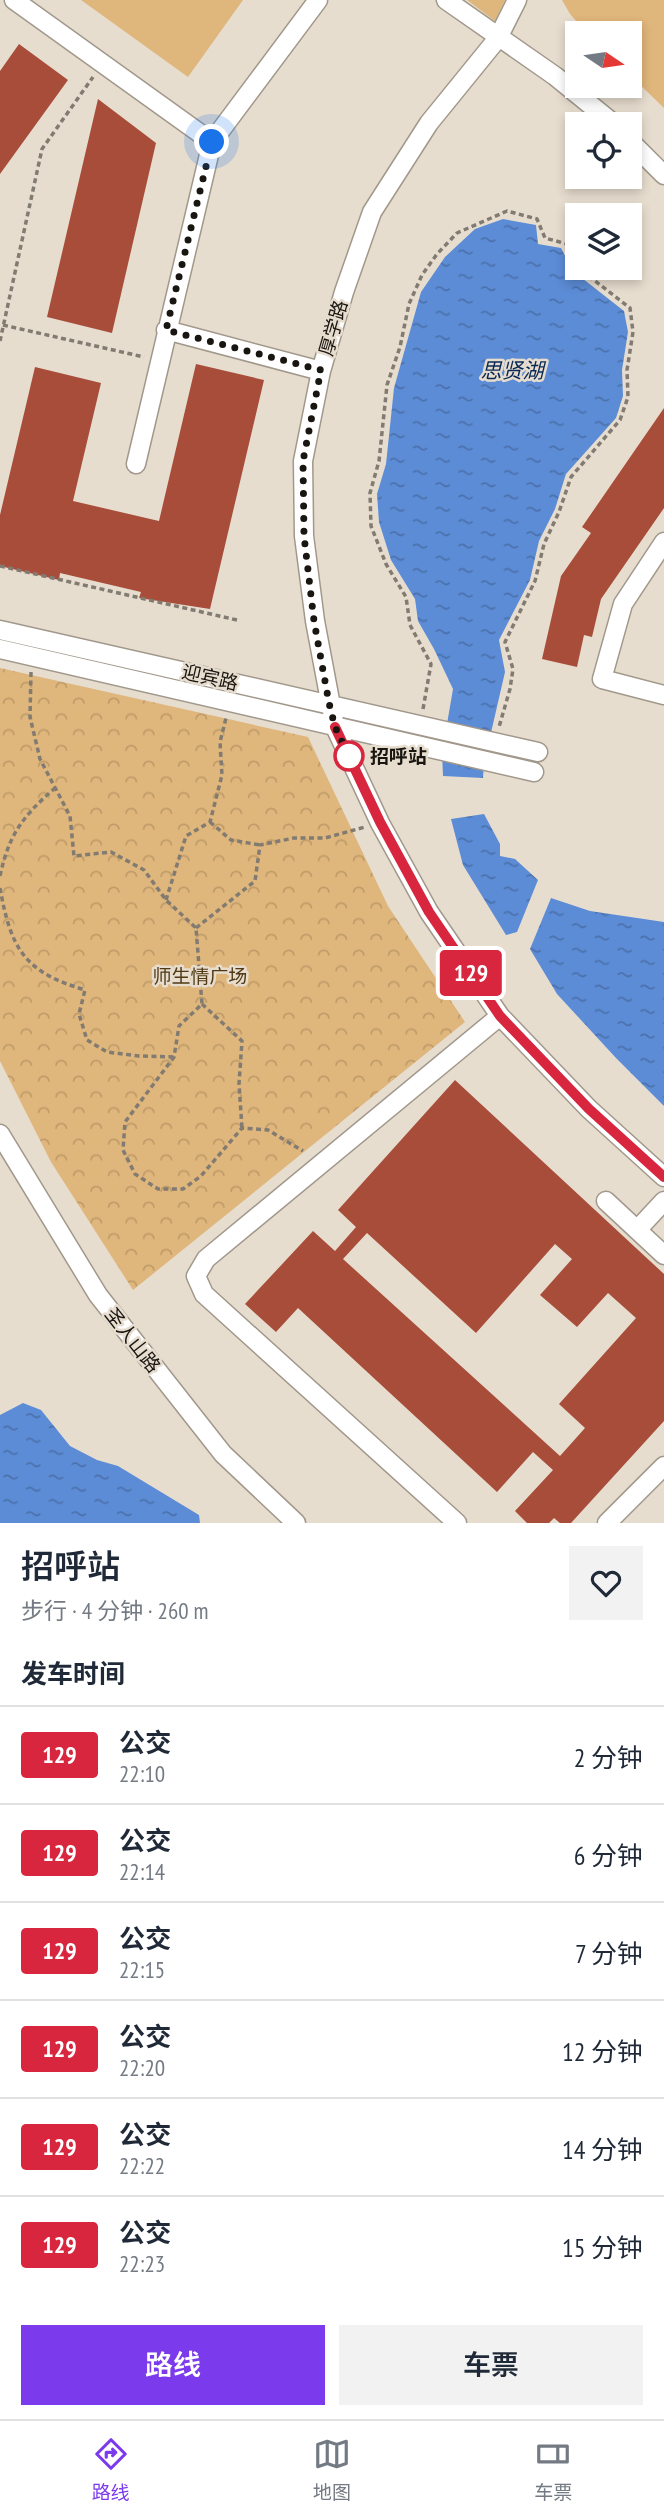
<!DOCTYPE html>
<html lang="zh">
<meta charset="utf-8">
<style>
body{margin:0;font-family:"PT Sans Narrow","Noto Sans SC",sans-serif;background:#f2f2f3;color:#1f2937;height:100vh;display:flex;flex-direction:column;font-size:26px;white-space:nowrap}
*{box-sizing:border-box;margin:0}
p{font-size:23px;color:#747a83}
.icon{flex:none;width:38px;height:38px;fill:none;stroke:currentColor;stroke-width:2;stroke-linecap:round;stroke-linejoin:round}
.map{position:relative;height:1523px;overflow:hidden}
.panel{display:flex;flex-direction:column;background:#fff;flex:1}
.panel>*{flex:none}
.badge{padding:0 14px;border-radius:5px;font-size:24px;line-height:46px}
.needle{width:46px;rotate:103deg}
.controls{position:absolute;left:565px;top:21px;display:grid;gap:14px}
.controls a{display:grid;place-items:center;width:77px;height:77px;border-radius:0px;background:#fff;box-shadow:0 4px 10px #0003;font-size:35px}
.you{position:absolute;width:35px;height:35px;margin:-18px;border:5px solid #fff;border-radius:50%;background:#1a73e8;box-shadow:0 0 0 10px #1a73e833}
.map>.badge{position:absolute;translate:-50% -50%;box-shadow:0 0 0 4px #fff}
h2{padding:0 21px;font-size:26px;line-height:63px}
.round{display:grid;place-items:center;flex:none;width:74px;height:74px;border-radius:0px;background:#f2f2f3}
.summary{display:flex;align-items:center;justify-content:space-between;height:119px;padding:0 21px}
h1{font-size:33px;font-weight:600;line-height:52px}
.cta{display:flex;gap:14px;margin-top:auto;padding:14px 21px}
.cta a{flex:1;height:80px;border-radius:0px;background:#7c3aed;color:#fff;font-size:28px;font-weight:600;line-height:80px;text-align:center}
.cta a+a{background:#f2f2f3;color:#1f2937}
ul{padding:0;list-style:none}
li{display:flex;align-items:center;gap:21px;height:98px;padding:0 21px;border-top:2px solid #e0e1e3}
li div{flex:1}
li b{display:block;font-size:26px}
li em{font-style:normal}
li .badge{min-width:77px;font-weight:700;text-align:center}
.menu{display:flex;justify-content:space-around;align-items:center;height:98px;border-top:2px solid #e0e1e3;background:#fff;font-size:19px;color:#747a83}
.menu a{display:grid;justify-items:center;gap:4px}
.menu .selected{color:#7c3aed}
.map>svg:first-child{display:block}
</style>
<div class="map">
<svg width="664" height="1523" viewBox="0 0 664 1523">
<defs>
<pattern id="park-crowns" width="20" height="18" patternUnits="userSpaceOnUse" patternTransform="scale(1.75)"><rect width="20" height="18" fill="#dfb67b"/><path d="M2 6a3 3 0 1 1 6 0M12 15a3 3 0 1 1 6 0" fill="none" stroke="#bf9c69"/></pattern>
<pattern id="water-ripples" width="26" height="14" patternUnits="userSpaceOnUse" patternTransform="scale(1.75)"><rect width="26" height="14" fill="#5c8cd6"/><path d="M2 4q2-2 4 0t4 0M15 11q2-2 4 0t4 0" fill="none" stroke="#4b71ac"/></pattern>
</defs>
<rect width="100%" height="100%" fill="#e7ddcf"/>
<!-- green -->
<path fill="#dfb67b" d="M 81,0 L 243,0 L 188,77 Z
M 467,0 L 505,0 L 495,21 Z
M 562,0 L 664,0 L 664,108 L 630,75 L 630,33 L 587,33 L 570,14 Z"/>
<!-- park -->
<path fill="url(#park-crowns)" d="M 0,668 L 308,737 L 388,906 L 465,1022 L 133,1290 L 51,1162 L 0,1061 Z"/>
<!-- water -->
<path fill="url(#water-ripples)" d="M 503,219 L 536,225 L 538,244 L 561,248 L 573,271 L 624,311 L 628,332 L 622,370 L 623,396 L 616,418 L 566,474 L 555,509 L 539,541 L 530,580 L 499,640 L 505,672 L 484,763 L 483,778 L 443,776 L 442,753 L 453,689 L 434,649 L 418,621 L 415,599 L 391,560 L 379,522 L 377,494 L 386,464 L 394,388 L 421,292 L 445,257 L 475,229 Z
M 484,814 L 500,844 L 500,856 L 515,859 L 538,880 L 517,932 L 506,935 L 463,865 L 451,819 Z
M 551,898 L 590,911 L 664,922 L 664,1106 L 616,1058 L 557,994 L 530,949 Z
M 23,1403 L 41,1410 L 70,1446 L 97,1460 L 118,1466 L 199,1515 L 200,1523 L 0,1523 L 0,1415 Z"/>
<!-- building -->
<path fill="#a74d3a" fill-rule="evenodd" d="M 19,44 L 68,80 L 0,174 L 0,71 Z
M 98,99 L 156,143 L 112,333 L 47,317 Z
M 196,364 L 264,380 L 210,609 L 139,598 L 141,592 L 60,573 L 59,580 L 0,566 L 0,515 L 35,367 L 101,383 L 73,501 L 159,521 Z
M 664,408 L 664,508 L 601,599 L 592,637 L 584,635 L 577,667 L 542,659 L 561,576 L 591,533 L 582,527 Z
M 455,1080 L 664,1274 L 664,1421 L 571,1523 L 560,1523 L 554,1518 L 549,1523 L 527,1523 L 515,1511 L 553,1470 L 533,1452 L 497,1492 L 298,1308 L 276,1332 L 245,1304 L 313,1231 L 335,1251 L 356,1227 L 338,1210 ZM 367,1233 L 476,1333 L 555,1244 L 572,1259 L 540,1295 L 577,1327 L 608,1293 L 636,1318 L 559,1404 L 585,1428 L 560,1456 L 343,1259 Z"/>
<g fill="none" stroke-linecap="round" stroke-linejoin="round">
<defs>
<path id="minor" d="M 14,0 L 212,142 L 136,464
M 446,0 L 555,76 L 614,124
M 517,0 L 498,38 L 429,123 L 372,212 L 344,292 L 321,371 L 303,461 L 304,536 L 315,621 L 335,727 L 380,823 L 429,912 L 500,1016 L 589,1109 L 664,1177
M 630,141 L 664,175
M 212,142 L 318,0
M 166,330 L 321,371
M 664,542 L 623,604 L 602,679 L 664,695
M 0,630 L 538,752
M 0,649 L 534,772
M 0,1134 L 98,1295 L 223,1454 L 296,1523
M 606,1201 L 664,1255
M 637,1230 L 664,1201
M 457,1523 L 204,1294 L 196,1276 L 206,1259 L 500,1016
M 607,1523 L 664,1466"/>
</defs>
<!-- minor casing -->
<use href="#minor" stroke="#a1988b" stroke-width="21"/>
<!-- path -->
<path stroke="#827b72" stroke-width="3.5" stroke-dasharray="5 3.5" stroke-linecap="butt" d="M 3,325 L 144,357
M 0,341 L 42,149 L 93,77
M 0,566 L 237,620
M 31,672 L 30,717 L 40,759 L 70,816 L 74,856 L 111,852 L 144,870 L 166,900 L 196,928 L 202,1004 L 179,1026 L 174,1057 L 125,1122 L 123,1150 L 135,1174 L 158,1189 L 183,1189 L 201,1176 L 242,1128 L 268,1130 L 303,1151
M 423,709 L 431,664 L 410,625 L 406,597 L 386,564 L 371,526 L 370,493 L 379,461 L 387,385 L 400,347 L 409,304 L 422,275 L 437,254 L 457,233 L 507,211 L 537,219 L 545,238 L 567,244 L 577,267 L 630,308 L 633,332 L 627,370 L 628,397 L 620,420 L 571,477 L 559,512 L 544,544 L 535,581 L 505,642 L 513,669 L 510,689 L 499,727
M 210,822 L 231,840 L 260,845
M 0,876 C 9,834 23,816 55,788
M 0,888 C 11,949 24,972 85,990 L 79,1014 L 87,1040 L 107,1052 L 139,1056 L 174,1057
M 166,900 L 186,836 L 210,822 L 222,775 L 220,742 L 226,718
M 196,928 L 255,881 L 260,845 L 294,838 L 325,838 L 365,827
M 202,1004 L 242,1041 L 239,1084 L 242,1128"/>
<!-- minor -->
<use href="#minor" stroke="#fff" stroke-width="18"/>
</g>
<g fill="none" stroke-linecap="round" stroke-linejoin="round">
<defs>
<path id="line" d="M 335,727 L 380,822 L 429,912 L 500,1016 L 589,1109 L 664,1177"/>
</defs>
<!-- line casing -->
<use href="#line" stroke="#fff" stroke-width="16"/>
<!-- line -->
<use href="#line" stroke="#d7263d" stroke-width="10"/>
<!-- walk -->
<path stroke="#191510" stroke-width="7" stroke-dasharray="0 12.6" d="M 212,142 L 166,330 L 321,370 L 303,461 L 304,536 L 314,621 L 329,703 L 335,727 L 349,756"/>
</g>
<!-- markers -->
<circle fill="#fff" stroke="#d7263d" stroke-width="3.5" cx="349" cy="756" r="14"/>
<g text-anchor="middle" stroke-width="5" stroke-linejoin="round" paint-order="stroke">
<!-- street labels -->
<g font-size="19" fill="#191510" stroke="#e7ddcf">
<text transform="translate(333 328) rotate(-74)" y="7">厚学路</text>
<text transform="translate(210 677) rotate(13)" y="7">迎宾路</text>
<text transform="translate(133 1340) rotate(52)" y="7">圣人山路</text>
</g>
<!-- stop labels -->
<g font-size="19" font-weight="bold" fill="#191510" stroke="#e7ddcf" text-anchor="start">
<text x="370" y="763">招呼站</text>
</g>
<!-- park labels -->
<g font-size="19" fill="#503914" stroke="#e7ddcf">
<text x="200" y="983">师生情广场</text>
</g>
<!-- water labels -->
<g font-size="21" font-style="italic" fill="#082856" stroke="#e7ddcf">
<text x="512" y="378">思贤湖</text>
</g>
</g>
</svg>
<div class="controls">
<a><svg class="needle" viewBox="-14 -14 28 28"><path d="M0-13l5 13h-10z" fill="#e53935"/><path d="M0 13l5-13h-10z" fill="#747a83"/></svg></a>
<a><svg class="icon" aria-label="locate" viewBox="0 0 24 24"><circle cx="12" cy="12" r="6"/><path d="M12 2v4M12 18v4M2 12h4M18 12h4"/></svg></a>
<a><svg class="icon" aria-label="layers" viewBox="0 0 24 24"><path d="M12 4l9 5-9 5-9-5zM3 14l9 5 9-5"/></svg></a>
</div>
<div class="you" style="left:212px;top:142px"></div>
<b class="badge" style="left:471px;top:973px;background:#d7263d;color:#fff">129</b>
</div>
<section class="panel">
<div class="summary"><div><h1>招呼站</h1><p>步行 · 4 分钟 · 260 m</p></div><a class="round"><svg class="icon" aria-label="heart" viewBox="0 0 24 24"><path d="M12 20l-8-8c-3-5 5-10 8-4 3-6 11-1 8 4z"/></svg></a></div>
<h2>发车时间</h2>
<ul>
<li><span class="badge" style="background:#d7263d;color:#fff">129</span><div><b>公交</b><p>22:10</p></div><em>2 分钟</em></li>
<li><span class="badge" style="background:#d7263d;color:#fff">129</span><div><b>公交</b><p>22:14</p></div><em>6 分钟</em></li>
<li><span class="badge" style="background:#d7263d;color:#fff">129</span><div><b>公交</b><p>22:15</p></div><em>7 分钟</em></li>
<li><span class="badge" style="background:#d7263d;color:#fff">129</span><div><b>公交</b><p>22:20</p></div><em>12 分钟</em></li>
<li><span class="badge" style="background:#d7263d;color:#fff">129</span><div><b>公交</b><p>22:22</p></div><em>14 分钟</em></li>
<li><span class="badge" style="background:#d7263d;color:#fff">129</span><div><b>公交</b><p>22:23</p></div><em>15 分钟</em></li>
</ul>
<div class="cta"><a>路线</a><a>车票</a></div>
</section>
<nav class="menu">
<a class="selected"><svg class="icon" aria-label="directions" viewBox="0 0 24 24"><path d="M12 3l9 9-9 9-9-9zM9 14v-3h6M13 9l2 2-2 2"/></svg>路线</a>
<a><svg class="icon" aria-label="map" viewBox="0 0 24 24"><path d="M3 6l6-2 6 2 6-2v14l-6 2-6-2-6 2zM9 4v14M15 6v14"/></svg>地图</a>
<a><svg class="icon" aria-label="tickets" viewBox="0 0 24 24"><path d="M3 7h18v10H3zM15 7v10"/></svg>车票</a>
</nav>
